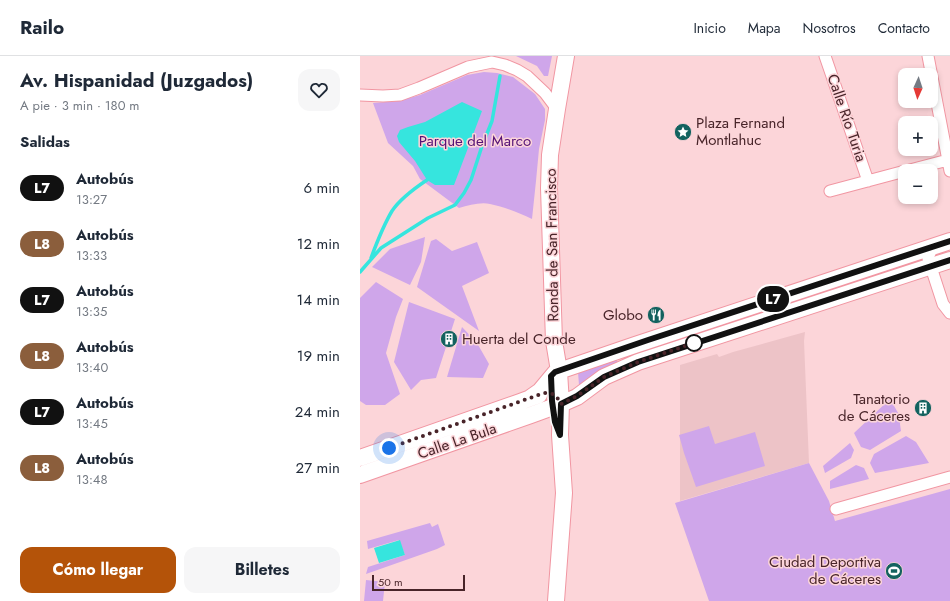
<!DOCTYPE html>
<html lang="es">
<meta charset="utf-8">
<style>
body{margin:0;font-family:Jost,sans-serif;background:#f6f6f7;color:#1f2937;height:100vh;display:flex;flex-direction:column;font-size:15px;white-space:nowrap}
*{box-sizing:border-box;margin:0}
p{font-size:13px;color:#747a83}
.icon{flex:none;width:22px;height:22px;fill:none;stroke:currentColor;stroke-width:2;stroke-linecap:round;stroke-linejoin:round}
.map{position:relative;flex:1;overflow:hidden}
.details{display:flex;flex-direction:column;background:#fff;width:360px}
.details>*{flex:none}
.badge{padding:0 8px;border-radius:13px;font-size:14px;line-height:26px}
.needle{width:26px;rotate:183deg}
.tools{position:absolute;left:538px;top:12px;display:grid;gap:8px}
.tools a{display:grid;place-items:center;width:40px;height:40px;border-radius:8px;background:#fff;box-shadow:0 2px 6px #0003;font-size:20px}
.scale{position:absolute;left:12px;bottom:10px;width:93px;box-sizing:border-box;padding-left:4px;border:2px solid #482429;border-top:0;font-size:11px;line-height:14px;white-space:nowrap;color:#482429;-webkit-text-stroke:3px #fcd5d9;paint-order:stroke}
.you{position:absolute;width:20px;height:20px;margin:-10px;border:3px solid #fff;border-radius:50%;background:#1a73e8;box-shadow:0 0 0 6px #1a73e833}
.map>.badge{position:absolute;translate:-50% -50%;box-shadow:0 0 0 2px #fff}
h2{padding:0 20px;font-size:15px;line-height:36px}
.round{display:grid;place-items:center;flex:none;width:42px;height:42px;border-radius:12px;background:#f6f6f7}
.overview{display:flex;align-items:center;justify-content:space-between;height:68px;padding:0 20px}
h1{font-size:19px;font-weight:700;line-height:30px}
.primary-button{display:flex;gap:8px;margin-top:auto;padding:8px 20px}
.primary-button a{flex:1;height:46px;border-radius:12px;background:#b45309;color:#fff;font-size:16px;font-weight:700;line-height:46px;text-align:center}
.primary-button a+a{background:#f6f6f7;color:#1f2937}
ul{padding:0;list-style:none}
li{display:flex;align-items:center;gap:12px;height:56px;padding:0 20px}
li div{flex:1}
li b{display:block;font-size:15px}
li em{font-style:normal}
li .badge{min-width:44px;font-weight:700;text-align:center}
header{display:flex;align-items:center;gap:24px;box-sizing:border-box;height:56px;padding:0 20px;background:#fff;border-bottom:1px solid #e0e1e3}
header strong{font-size:19px}
nav{display:flex;gap:22px;margin-inline-start:auto;font-size:14px}
main{display:flex;flex:1;min-height:0}
.map>svg:first-child{display:block}
</style>
<header>
<strong>Railo</strong>
<nav><a>Inicio</a><a>Mapa</a><a>Nosotros</a><a>Contacto</a></nav>
</header>
<main>
<section class="details">
<div class="overview"><div><h1>Av. Hispanidad (Juzgados)</h1><p>A pie · 3 min · 180 m</p></div><a class="round"><svg class="icon" aria-label="heart" viewBox="0 0 24 24"><path d="M12 20l-8-8c-3-5 5-10 8-4 3-6 11-1 8 4z"/></svg></a></div>
<h2>Salidas</h2>
<ul>
<li><span class="badge" style="background:#111;color:#fff">L7</span><div><b>Autobús</b><p>13:27</p></div><em>6 min</em></li>
<li><span class="badge" style="background:#8b5e3c;color:#fff">L8</span><div><b>Autobús</b><p>13:33</p></div><em>12 min</em></li>
<li><span class="badge" style="background:#111;color:#fff">L7</span><div><b>Autobús</b><p>13:35</p></div><em>14 min</em></li>
<li><span class="badge" style="background:#8b5e3c;color:#fff">L8</span><div><b>Autobús</b><p>13:40</p></div><em>19 min</em></li>
<li><span class="badge" style="background:#111;color:#fff">L7</span><div><b>Autobús</b><p>13:45</p></div><em>24 min</em></li>
<li><span class="badge" style="background:#8b5e3c;color:#fff">L8</span><div><b>Autobús</b><p>13:48</p></div><em>27 min</em></li>
</ul>
<div class="primary-button"><a>Cómo llegar</a><a>Billetes</a></div>
</section>
<div class="map">
<svg width="590" height="545" viewBox="0 0 590 545">
<rect width="100%" height="100%" fill="#fcd5d9"/>
<!-- built -->
<path fill="#edc3c7" d="M 445,276 L 444,285 L 449,407 L 320,445 L 320,309 L 357,298 L 359,301 L 373,296 Z"/>
<!-- green -->
<path fill="#cfa6ea" d="M 156,0 L 192,0 L 188,20 L 184,20 L 177,10 Z
M 124,16 L 137,17 L 153,21 L 175,38 L 185,53 L 185,64 L 179,93 L 176,125 L 172,163 C 159,157 145,151 130,148 C 121,146 109,149 99,152 L 60,123 L 53,110 L 28,87 L 13,47 L 38,45 L 60,39 L 107,19 Z
M 65,181 L 61,206 L 50,229 L 12,211 L 30,193 Z
M 76,183 L 92,195 L 117,186 L 129,217 L 102,230 L 119,275 L 57,231 L 71,185 Z
M 16,226 L 43,243 L 36,261 L 26,297 L 40,338 L 25,349 L 6,349 L 0,345 L 0,242 Z
M 49,246 L 95,263 L 76,322 L 61,324 L 51,334 L 34,306 Z
M 102,271 L 117,287 L 129,308 L 123,322 L 87,321 Z
M 257,303 L 257,306 L 219,329 L 218,316 Z
M 530,343 L 541,362 L 540,368 L 541,375 L 510,394 L 501,391 L 494,377 Z
M 349,370 L 355,388 L 395,376 L 405,410 L 336,431 L 324,397 L 319,379 Z
M 546,380 L 556,386 L 569,407 L 515,417 L 510,407 L 514,398 Z
M 490,387 L 494,394 L 491,402 L 465,417 L 463,410 Z
M 449,407 L 469,445 L 475,465 L 590,433 L 590,545 L 349,545 L 315,447 Z
M 496,409 L 504,412 L 509,423 L 470,433 L 470,425 Z
M 70,467 L 72,471 L 78,468 L 85,489 L 77,493 L 6,518 L 8,511 L 45,499 L 39,484 L 8,493 L 7,485 Z
M 6,524 L 25,526 L 23,545 L 4,545 Z"/>
<!-- water -->
<path fill="#36e5de" d="M 102,46 L 122,55 L 94,129 L 75,129 L 67,124 L 55,105 L 39,86 L 37,80 L 40,74 L 48,71 L 65,66 Z
M 40,484 L 45,499 L 19,507 L 14,492 Z"/>
<g fill="none" stroke-linecap="round" stroke-linejoin="round">
<!-- stream -->
<path stroke="#36e5de" stroke-width="3.5" d="M 11,202 C 17,186 23,170 32,155 C 40,143 55,132 67,124
M 0,216 L 21,192 L 68,162 L 95,149 L 104,137 L 111,124 L 122,90 L 132,65 L 140,20"/>
<defs>
<path id="street" d="M 465,0 L 508,125
M 568,0 L 590,115
M 0,39 L 23,40 L 40,39 L 59,32 L 108,11 L 132,6 L 145,9 L 157,14 L 167,20 L 185,37 L 197,53
M 546,115 L 588,104
M 470,135 L 545,115
M 572,192 L 568,202 L 583,248 L 590,257
M 476,453 L 590,421"/>
<path id="secondary" d="M 170,342 L 180,335 L 195,317 L 199,315 L 275,289 L 590,185
M 0,402 L 160,346 L 179,339
M 0,419 L 171,359 L 201,348 L 217,341 L 244,321 L 278,306 L 590,204
M 196,545 L 204,437 L 200,379 L 201,348 L 199,315 L 194,285 L 189,132 L 190,99 L 197,53 L 206,0"/>
</defs>
<!-- street casing -->
<use href="#street" stroke="#f196a2" stroke-width="13"/>
<!-- secondary casing -->
<use href="#secondary" stroke="#f196a2" stroke-width="18"/>
<!-- street -->
<use href="#street" stroke="#fff" stroke-width="11"/>
<!-- secondary -->
<use href="#secondary" stroke="#fff" stroke-width="16"/>
</g>
<g fill="none" stroke-linecap="round" stroke-linejoin="round">
<defs>
<path id="line" d="M 590,185 L 288,284 L 195,316 L 191,320 L 192,345 L 195,366 L 200,379 L 201,348 L 217,340 L 244,321 L 278,306 L 590,204"/>
</defs>
<!-- line casing -->
<use href="#line" stroke="#fff" stroke-width="9"/>
<!-- line -->
<use href="#line" stroke="#111" stroke-width="6"/>
<!-- walk -->
<path stroke="#482429" stroke-width="4" stroke-dasharray="0 7.2" d="M 29,392 L 184,337 C 195,337 196,339 201,348 L 217,340 L 244,321 L 278,306 L 334,287"/>
</g>
<!-- icons -->
<defs>
<symbol id="sight-disc" viewBox="-11 -11 22 22"><circle r="9.5" fill="#13625f" stroke="#fcd5d9"/><path d="M0-6L1.8-2.2L6-1.7L2.9 1.2L3.7 5.4L0 3.3L-3.7 5.4L-2.9 1.2L-6-1.7L-1.8-2.2Z" fill="#fff"/></symbol>
<symbol id="restaurant-disc" viewBox="-11 -11 22 22"><circle r="9.5" fill="#13625f" stroke="#fcd5d9"/><path d="M-5-6h1v4h1v-4h1v4h1v-4h1v5L-1.5 .5V6h-2V.5L-5-1ZM5-6V6H3V1.5H1.5Q1.5-4 5-6Z" fill="#fff"/></symbol>
<symbol id="building-disc" viewBox="-11 -11 22 22"><circle r="9.5" fill="#13625f" stroke="#fcd5d9"/><path d="M-4-6H4V6H1V3H-1V6H-4ZM-2.5-4.3h1.7v1.8h-1.7ZM.8-4.3h1.7v1.8H.8ZM-2.5-1h1.7V.8h-1.7ZM.8-1h1.7V.8H.8Z" fill="#fff"/></symbol>
<symbol id="stadium-disc" viewBox="-11 -11 22 22"><circle r="9.5" fill="#13625f" stroke="#fcd5d9"/><path d="M0-5a6.5 5 0 1 0 0 10a6.5 5 0 1 0 0-10ZM-3.5-1.8h7v3.6h-7Z" fill="#fff"/></symbol>
</defs>
<g fill-rule="evenodd">
<use href="#sight-disc" x="313" y="66" width="20" height="20"/>
<use href="#restaurant-disc" x="286" y="249" width="20" height="20"/>
<use href="#building-disc" x="79" y="273" width="20" height="20"/>
<use href="#building-disc" x="553" y="342" width="20" height="20"/>
<use href="#stadium-disc" x="524" y="505" width="20" height="20"/>
</g>
<!-- markers -->
<circle fill="#fff" stroke="#111" stroke-width="2" cx="334" cy="287" r="8"/>
<g text-anchor="middle" stroke-width="3" stroke-linejoin="round" paint-order="stroke">
<!-- street labels -->
<g font-size="15" fill="#482429" stroke="#fcd5d9">
<text transform="translate(487 62) rotate(71)" y="5">Calle Río Turia</text>
<text transform="translate(192 189) rotate(-91)" y="5">Ronda de San Francisco</text>
<text transform="translate(97 385) rotate(-19)" y="5">Calle La Bula</text>
</g>
<!-- poi labels -->
<g font-size="15" fill="#482429" stroke="#fcd5d9" text-anchor="end">
<text x="336" y="72" text-anchor="start">Plaza Fernand<tspan x="336" dy="17">Montlahuc</tspan></text>
<text x="283" y="264">Globo</text>
<text x="102" y="288" text-anchor="start">Huerta del Conde</text>
<text x="550" y="348">Tanatorio<tspan x="550" dy="17">de Cáceres</tspan></text>
<text x="521" y="511">Ciudad Deportiva<tspan x="521" dy="17">de Cáceres</tspan></text>
</g>
<!-- park labels -->
<g font-size="15" fill="#551275" stroke="#fcd5d9">
<text x="115" y="90">Parque del Marco</text>
</g>
</g>
</svg>
<div class="tools">
<a><svg class="needle" viewBox="-14 -14 28 28"><path d="M0-13l5 13h-10z" fill="#e53935"/><path d="M0 13l5-13h-10z" fill="#747a83"/></svg></a>
<a>+</a>
<a>−</a>
</div>
<div class="scale">50 m</div>
<div class="you" style="left:29px;top:392px"></div>
<b class="badge" style="left:413px;top:243px;background:#111;color:#fff">L7</b>
</div>
</main>
